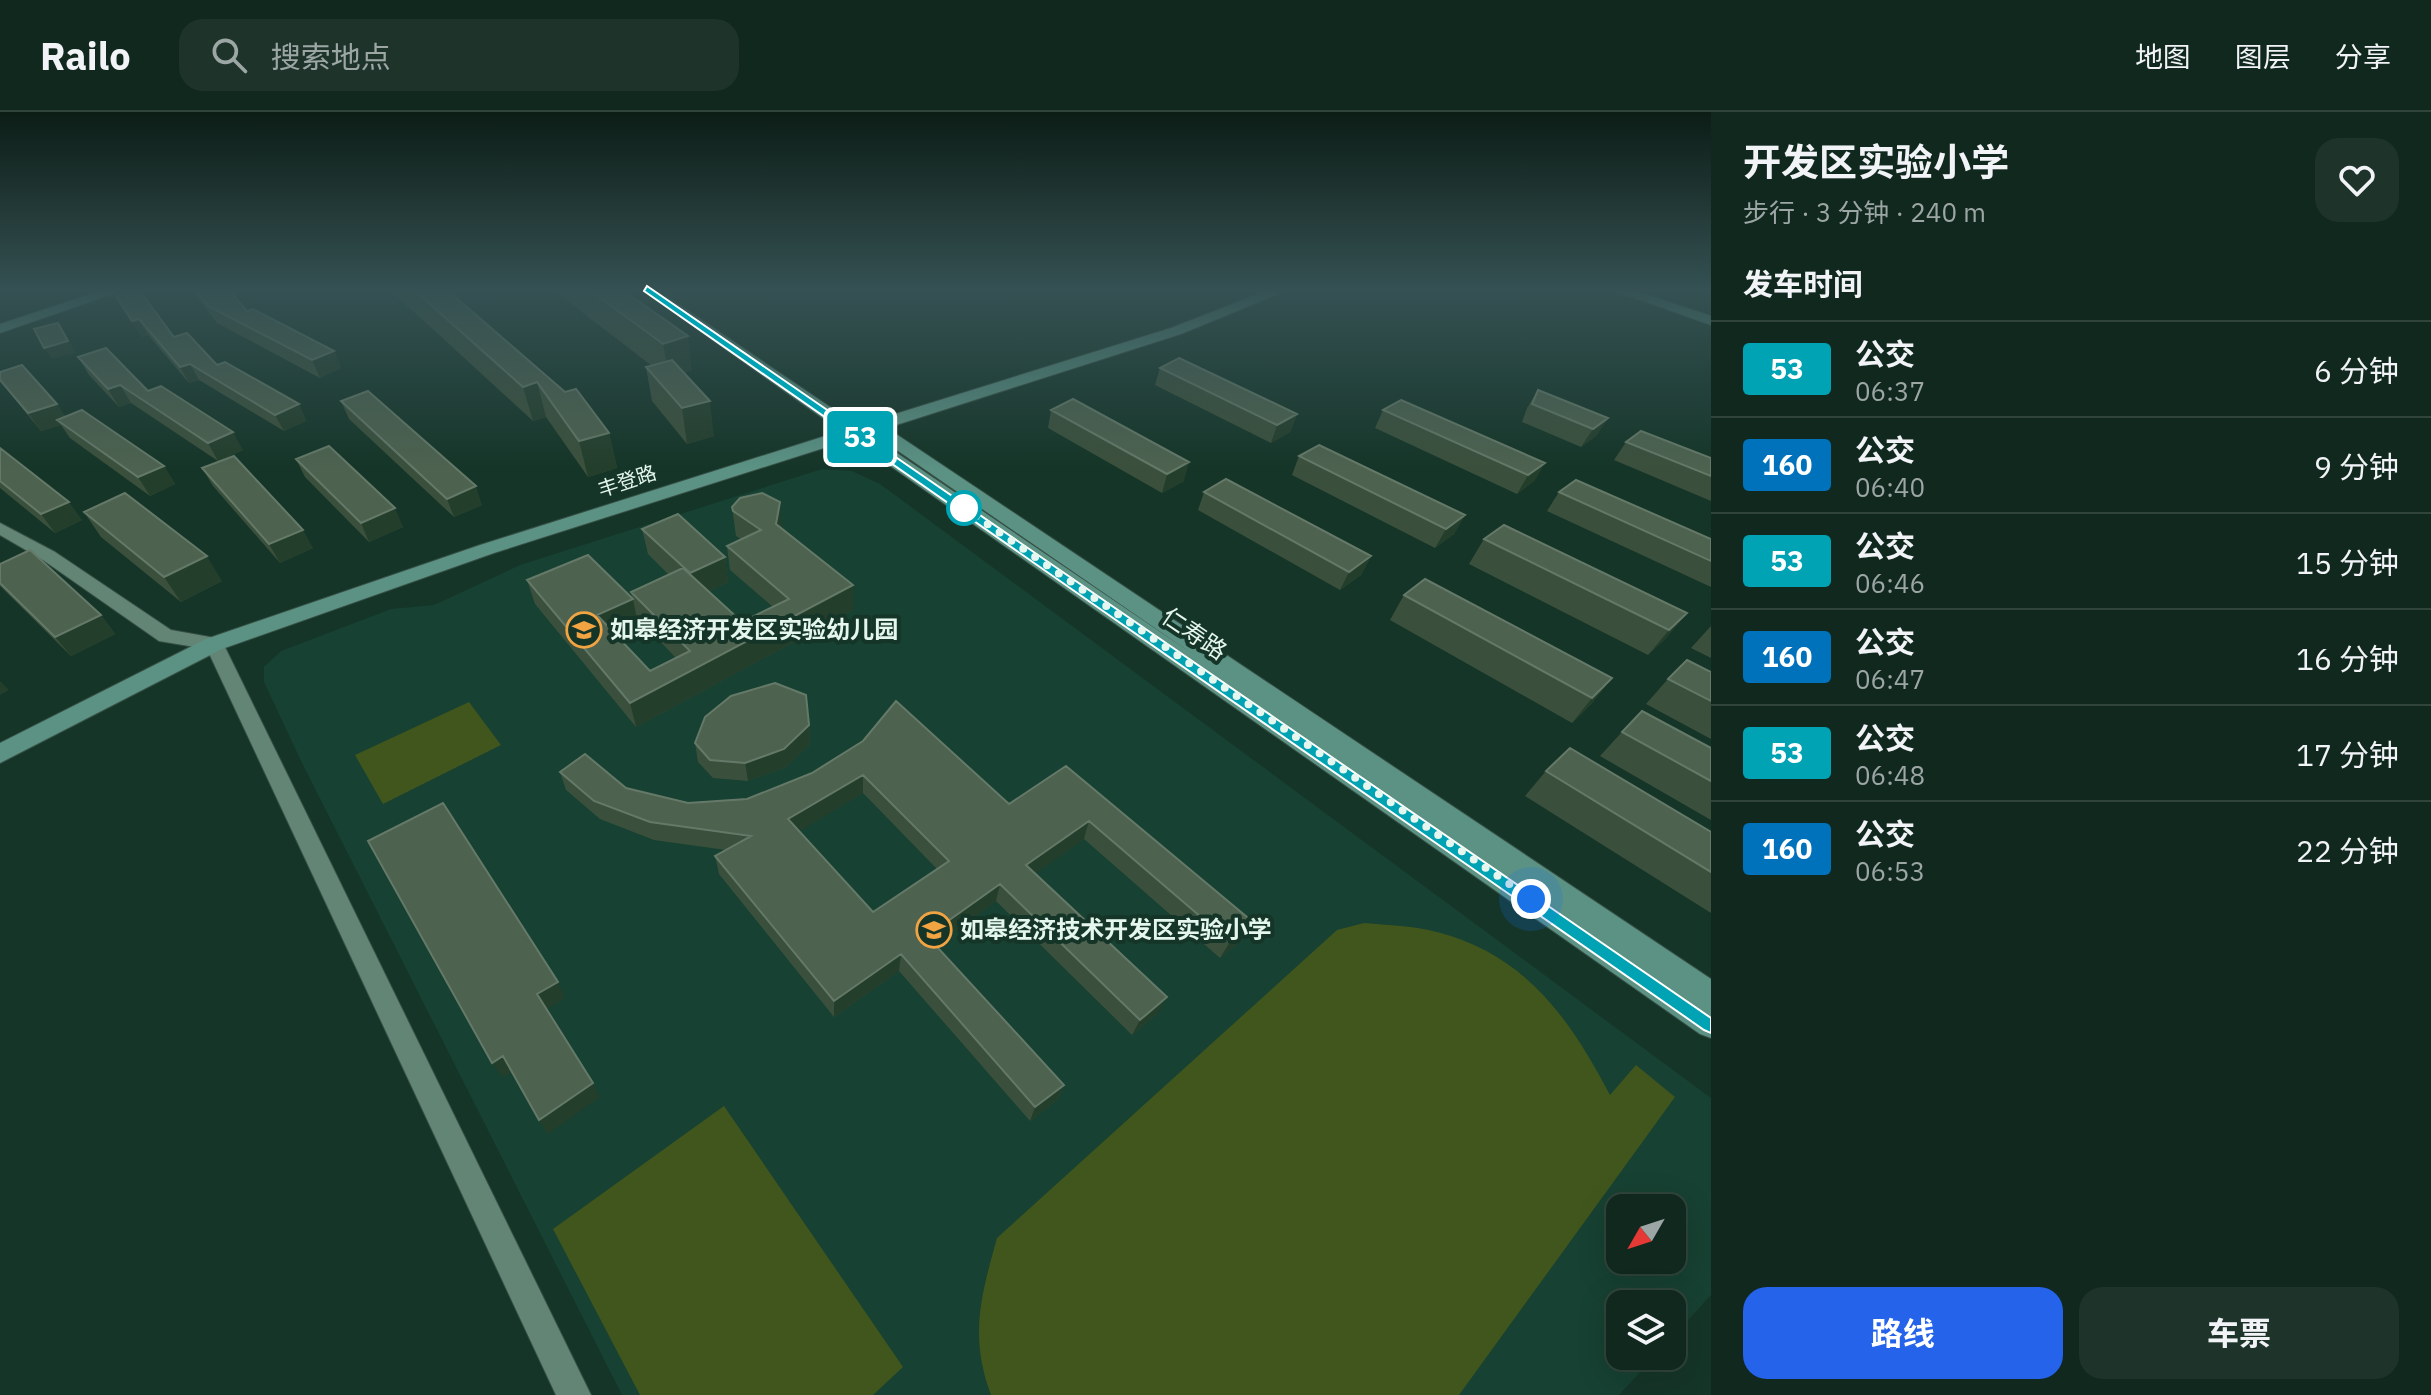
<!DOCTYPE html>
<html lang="zh">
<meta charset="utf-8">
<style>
body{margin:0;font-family:"IBM Plex Sans","Noto Sans SC",sans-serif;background:#1e342b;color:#f1f3f6;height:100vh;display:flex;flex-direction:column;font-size:30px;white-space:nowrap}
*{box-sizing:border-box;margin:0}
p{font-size:26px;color:#9ca6a4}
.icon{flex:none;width:44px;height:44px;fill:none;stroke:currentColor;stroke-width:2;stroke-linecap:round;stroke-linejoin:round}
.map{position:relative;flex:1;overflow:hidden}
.side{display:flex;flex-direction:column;background:#10281e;width:720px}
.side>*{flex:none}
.badge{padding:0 16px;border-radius:6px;font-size:28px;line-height:52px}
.needle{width:52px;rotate:231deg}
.fabs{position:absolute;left:1606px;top:1082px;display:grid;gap:16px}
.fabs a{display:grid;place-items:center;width:80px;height:80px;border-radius:16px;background:#10281e;box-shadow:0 8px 32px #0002,0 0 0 2px #30443c;font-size:40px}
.you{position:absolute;width:40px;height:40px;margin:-20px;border:6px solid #fff;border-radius:50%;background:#1a73e8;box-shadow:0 0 0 12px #1a73e833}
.map>.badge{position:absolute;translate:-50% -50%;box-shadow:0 0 0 4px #fff}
h2{padding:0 32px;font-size:30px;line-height:72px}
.round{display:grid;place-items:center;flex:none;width:84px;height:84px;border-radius:24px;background:#1e342b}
.headline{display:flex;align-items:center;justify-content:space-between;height:136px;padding:0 32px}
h1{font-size:38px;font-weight:700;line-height:60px}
.button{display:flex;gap:16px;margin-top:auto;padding:16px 32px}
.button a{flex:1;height:92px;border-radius:24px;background:#2563eb;color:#fff;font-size:32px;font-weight:700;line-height:92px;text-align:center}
.button a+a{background:#1e342b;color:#f1f3f6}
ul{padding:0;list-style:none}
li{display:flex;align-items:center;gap:24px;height:96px;padding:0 32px;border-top:2px solid #30443c}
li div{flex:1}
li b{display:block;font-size:30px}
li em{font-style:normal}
li .badge{min-width:88px;font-weight:700;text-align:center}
header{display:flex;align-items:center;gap:48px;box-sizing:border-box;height:112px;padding:0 40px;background:#10281e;border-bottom:2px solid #30443c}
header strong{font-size:38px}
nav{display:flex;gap:44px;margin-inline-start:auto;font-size:28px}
.search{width:560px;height:72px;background:#1e342b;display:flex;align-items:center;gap:20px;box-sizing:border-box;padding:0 28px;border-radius:24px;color:#9ca6a4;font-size:30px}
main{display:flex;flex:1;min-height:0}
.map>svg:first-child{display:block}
</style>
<header>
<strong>Railo</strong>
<div class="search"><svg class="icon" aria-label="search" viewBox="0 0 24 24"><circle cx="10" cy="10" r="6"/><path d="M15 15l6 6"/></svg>搜索地点</div>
<nav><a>地图</a><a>图层</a><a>分享</a></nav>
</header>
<main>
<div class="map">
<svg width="1711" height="1283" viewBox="0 0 1711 1283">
<rect width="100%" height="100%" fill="#153528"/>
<!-- built -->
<path fill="#174132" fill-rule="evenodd" d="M 822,357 L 852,359 L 880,372 L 1711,986 L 1711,1183 L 1672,1226 L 1672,1192 L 1620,1192 L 1620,1244 L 1655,1244 L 1619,1283 L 622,1283 L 301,649 L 264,570 L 264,555 L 281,539 L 391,497 L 434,493 L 520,453 ZM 1620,1096 L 1672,1096 L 1672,1148 L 1620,1148 Z"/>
<!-- green -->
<path fill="#41561d" d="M 469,590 L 501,633 L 383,692 L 355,643 Z
M 1364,811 C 1388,813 1414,814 1437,820 C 1526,843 1570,907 1610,983 L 1636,953 L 1675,985 L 1459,1283 L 991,1283 C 969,1224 981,1184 997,1126 L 1337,818 Z
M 724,994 L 903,1255 L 873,1283 L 640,1283 L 553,1117 Z"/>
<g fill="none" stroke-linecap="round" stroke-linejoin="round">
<defs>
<path id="street" d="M 0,411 L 55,440 L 171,518 L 221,527 L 591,1283 L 556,1283 L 207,537 L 159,529 L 43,448 L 0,423 Z"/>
<path id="secondary" d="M 106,177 L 127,177 L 0,221 L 0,212 Z
M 640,177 L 656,177 L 858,314 L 861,313 L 855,307 L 857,303 L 869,303 L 876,308 L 1171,216 L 1271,177 L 1291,177 L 1181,222 L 887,316 L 1711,867 L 1711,926 L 1700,922 L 852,327 L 494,441 L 222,537 L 0,651 L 0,631 L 206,527 L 480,433 L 841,319 ZM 872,321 L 1197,545 L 869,322 Z
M 1609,177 L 1630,177 L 1711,204 L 1711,213 Z"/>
</defs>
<!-- street casing -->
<use href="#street" stroke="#375046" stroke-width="2"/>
<!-- secondary casing -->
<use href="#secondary" stroke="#375046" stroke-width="2"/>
<!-- street -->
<use href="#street" fill="#638576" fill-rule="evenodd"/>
<!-- secondary -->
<use href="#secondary" fill="#5b9284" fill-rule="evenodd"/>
</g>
<!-- wall -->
<path fill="#3b503c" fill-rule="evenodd" d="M 191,177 L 228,177 L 247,199 L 334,239 L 341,256 L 320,266 L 217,211 Z
M 389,177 L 446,177 L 609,321 L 617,356 L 588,365 L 546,305 L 533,309 Z
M 552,177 L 621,177 L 692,258 L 684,261 L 714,324 L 687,332 L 652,289 L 646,255 L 652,254 Z
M 116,184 L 174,225 L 217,253 L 299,292 L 306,309 L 284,319 L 199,268 L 189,271 L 148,223 L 142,225 Z
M 78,245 L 148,279 L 243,338 L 218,349 L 131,291 L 119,295 L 89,263 Z
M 1160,256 L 1297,302 L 1290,320 L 1271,331 L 1155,273 Z
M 0,260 L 57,292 L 65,305 L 164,354 L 175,372 L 150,384 L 70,326 L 61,313 L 41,319 L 0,269 Z
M 1538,278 L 1608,306 L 1596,324 L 1581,335 L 1522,310 L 1527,296 Z
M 341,289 L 482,393 L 454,405 L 349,307 Z
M 1051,298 L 1184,369 L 1162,381 L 1048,316 Z
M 1383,298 L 1545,351 L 1534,369 L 1517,382 L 1375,316 Z
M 1626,330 L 1711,346 L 1711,389 L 1614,348 Z
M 0,336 L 82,408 L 55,421 L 0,376 Z
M 1299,344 L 1465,403 L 1454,422 L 1435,436 L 1292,363 Z
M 296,347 L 403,415 L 369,430 L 305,365 Z
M 202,356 L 313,436 L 280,451 L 213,374 Z
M 1204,380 L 1371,444 L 1361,463 L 1340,478 L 1198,398 Z
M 1559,380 L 1711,427 L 1711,475 L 1547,399 Z
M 732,395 L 781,416 L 853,473 L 853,498 L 636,615 L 535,492 L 527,468 L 632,486 L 631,480 L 669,463 L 648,442 L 642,417 L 725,445 L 728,470 L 709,479 L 742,510 L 773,495 L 730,458 L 727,434 L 741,427 L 736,424 ZM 637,505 L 676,546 L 650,559 L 615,523 L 638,512 Z
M 84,400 L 222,469 L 181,490 L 101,425 Z
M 1484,427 L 1687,501 L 1666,526 L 1648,543 L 1469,452 Z
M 0,452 L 101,503 L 115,522 L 71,544 L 0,474 Z
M 1404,483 L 1612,566 L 1592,591 L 1572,611 L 1390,508 Z
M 1711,514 L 1711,546 L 1691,536 Z
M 1711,560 L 1711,627 L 1646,592 L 1668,567 Z
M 809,613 L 810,632 L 786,655 L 748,669 L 713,666 L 698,650 L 695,631 Z
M 1622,620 L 1711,636 L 1711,708 L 1600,644 Z
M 863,629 L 1009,692 L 1066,654 L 1253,810 L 1243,827 L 1220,846 L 1084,727 L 1035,761 L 1158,901 L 1132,923 L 996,789 L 935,833 L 1064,973 L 1058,987 L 1030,1009 L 899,859 L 834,905 L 719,762 L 715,744 L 726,738 L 654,728 L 600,707 L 566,678 L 560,660 L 688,691 L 747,687 L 812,661 ZM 863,681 L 937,757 L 873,800 L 799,719 Z
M 1546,659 L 1711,720 L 1711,801 L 1525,684 Z"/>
<!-- shaded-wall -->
<path fill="#243e2c" d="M 139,207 L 148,223 L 142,225 L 132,209 Z
M 65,222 L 76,241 L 52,247 L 44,236 Z
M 688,224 L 692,258 L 669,266 L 663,232 Z
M 334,239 L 341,256 L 320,266 L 312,248 Z
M 190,252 L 199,268 L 189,271 L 180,255 Z
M 537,270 L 546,305 L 533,309 L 523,275 Z
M 120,273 L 131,291 L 119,295 L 108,277 Z
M 710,289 L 714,324 L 687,332 L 682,296 Z
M 57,292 L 69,310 L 57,308 L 61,313 L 41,319 L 28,301 Z
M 299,292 L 306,309 L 284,319 L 275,303 Z
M 1297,302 L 1290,320 L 1271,331 L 1277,313 Z
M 1608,306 L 1596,324 L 1581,335 L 1593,317 Z
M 233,320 L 243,338 L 218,349 L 208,331 Z
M 609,321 L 617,356 L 588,365 L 579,329 Z
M 1189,350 L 1184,369 L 1162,381 L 1167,362 Z
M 1545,351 L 1534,369 L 1517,382 L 1528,363 Z
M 164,354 L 175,372 L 150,384 L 138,365 Z
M 476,374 L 482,393 L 454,405 L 447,387 Z
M 69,390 L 82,408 L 55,421 L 41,402 Z
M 780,390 L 782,414 L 778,437 L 776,412 Z
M 395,396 L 403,415 L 369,430 L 361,411 Z
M 1465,403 L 1454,422 L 1435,436 L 1446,417 Z
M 303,418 L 313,436 L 280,451 L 269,432 Z
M 207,444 L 222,469 L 181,490 L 164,465 Z
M 1371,444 L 1361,463 L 1340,478 L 1349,460 Z
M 725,445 L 728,470 L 694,486 L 690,461 Z
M 853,473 L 853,498 L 636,615 L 630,591 Z
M 633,487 L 638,512 L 604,528 L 597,503 Z
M 1687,501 L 1666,526 L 1648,543 L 1669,518 Z
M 101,503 L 115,522 L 71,544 L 55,525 Z
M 1612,566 L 1592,591 L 1572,611 L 1592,586 Z
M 0,569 L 9,578 L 0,583 Z
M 809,613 L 810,632 L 786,655 L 748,669 L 745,651 Z
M 863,663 L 863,681 L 790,725 L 788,707 Z
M 1089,709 L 1084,727 L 1022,771 L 1026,753 Z
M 1000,772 L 996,789 L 925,841 L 927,824 Z
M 1253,810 L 1243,827 L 1220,846 L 1230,830 Z
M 901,842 L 899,859 L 834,905 L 834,889 Z
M 558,870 L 565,886 L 546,898 L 537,882 Z
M 1167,885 L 1158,901 L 1132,923 L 1140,908 Z
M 503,944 L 513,959 L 503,966 L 492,951 Z
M 593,971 L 600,985 L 548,1022 L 539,1008 Z
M 1064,973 L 1058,987 L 1030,1009 L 1035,995 Z"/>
<!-- building -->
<path fill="#4d624f" stroke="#657968" stroke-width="2" fill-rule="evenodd" d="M 195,177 L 228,177 L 247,199 L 253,197 L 334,239 L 312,248 L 208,194 Z
M 413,177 L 446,177 L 565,280 L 576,277 L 609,321 L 579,329 L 537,270 L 523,275 Z
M 588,177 L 621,177 L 688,224 L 663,232 Z
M 139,178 L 174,225 L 187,221 L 217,253 L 225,250 L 299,292 L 275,303 L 190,252 L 180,255 L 139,207 L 132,209 L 116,184 Z
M 58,211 L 68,229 L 44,236 L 34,217 Z
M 106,236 L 148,279 L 161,274 L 233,320 L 208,331 L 120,273 L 108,277 L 78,245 Z
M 1179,246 L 1297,302 L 1277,313 L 1160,256 Z
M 672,248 L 710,289 L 682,296 L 646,255 Z
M 22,253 L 57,292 L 28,301 L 0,268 L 0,260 Z
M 1538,278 L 1608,306 L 1593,317 L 1532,292 Z
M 368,279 L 476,374 L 447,387 L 341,289 Z
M 1073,287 L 1189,350 L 1167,362 L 1051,298 Z
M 1401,288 L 1545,351 L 1528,363 L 1383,298 Z
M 82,298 L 164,354 L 138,365 L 57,308 Z
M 1641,319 L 1711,346 L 1711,364 L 1626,330 Z
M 1319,333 L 1465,403 L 1446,417 L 1299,344 Z
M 329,334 L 395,396 L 361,411 L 296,347 Z
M 0,336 L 69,390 L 41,402 L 0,369 Z
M 234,344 L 303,418 L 269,432 L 202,356 Z
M 1226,367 L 1371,444 L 1349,460 L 1204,380 Z
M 1576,368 L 1711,427 L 1711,449 L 1559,380 Z
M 125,381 L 207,444 L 164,465 L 84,400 Z
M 762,381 L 780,390 L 776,412 L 853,473 L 630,591 L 527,468 L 588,443 L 633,487 L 597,503 L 650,559 L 690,539 L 631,480 L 683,456 L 742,510 L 789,487 L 727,434 L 761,418 L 733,399 L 732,395 L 740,386 Z
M 678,402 L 725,445 L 690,461 L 642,417 Z
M 1504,413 L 1687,501 L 1669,518 L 1484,427 Z
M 30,438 L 101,503 L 55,525 L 0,471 L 0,452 Z
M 1425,467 L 1612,566 L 1592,586 L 1404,483 Z
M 1687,548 L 1711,560 L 1711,589 L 1668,567 Z
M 775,571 L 806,583 L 809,613 L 784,637 L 745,651 L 710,648 L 695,631 L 705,605 L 731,584 Z
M 896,589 L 1009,692 L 1066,654 L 1253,810 L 1230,830 L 1089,709 L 1026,753 L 1167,885 L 1140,908 L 1000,772 L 927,824 L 1064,973 L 1035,995 L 901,842 L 834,889 L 715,744 L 751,724 L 650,710 L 594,689 L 560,660 L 585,642 L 626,676 L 688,691 L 747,687 L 812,661 L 863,629 ZM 863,663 L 949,749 L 873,800 L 788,707 Z
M 1642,599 L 1711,636 L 1711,669 L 1622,620 Z
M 1570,636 L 1711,720 L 1711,760 L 1546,659 Z
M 443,691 L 558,870 L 537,882 L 593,971 L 539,1008 L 503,944 L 492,951 L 368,729 Z"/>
<!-- sky -->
<linearGradient id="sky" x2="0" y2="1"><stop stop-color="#0c1d16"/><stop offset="0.5" stop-color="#355153"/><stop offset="1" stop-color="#355153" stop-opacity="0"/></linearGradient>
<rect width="1711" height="357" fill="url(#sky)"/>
<!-- line -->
<path fill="#00a3b4" stroke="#fff" stroke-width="2" d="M 647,174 L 1711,906 L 1711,921 L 1704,918 L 644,179 Z"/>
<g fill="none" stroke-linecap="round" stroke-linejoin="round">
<!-- walk -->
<path stroke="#e4f6ed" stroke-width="8" stroke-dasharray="0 14.4" d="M 964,396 L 1531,787"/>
</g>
<!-- icons -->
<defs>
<symbol id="school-ring" viewBox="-11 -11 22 22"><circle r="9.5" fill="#153528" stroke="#f3a442" stroke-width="1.5"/><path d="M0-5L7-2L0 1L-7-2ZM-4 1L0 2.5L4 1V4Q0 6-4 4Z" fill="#f3a442"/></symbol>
</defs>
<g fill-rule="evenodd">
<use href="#school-ring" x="564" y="498" width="40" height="40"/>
<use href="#school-ring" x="914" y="798" width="40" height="40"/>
</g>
<!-- markers -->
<circle fill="#fff" stroke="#00a3b4" stroke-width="4" cx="964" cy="396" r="16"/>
<g text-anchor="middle" stroke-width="8" stroke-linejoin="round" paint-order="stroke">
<!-- far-street labels -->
<g font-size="20" fill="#e4f6ed" stroke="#153528">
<text transform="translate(627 369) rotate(-18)" y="7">丰登路</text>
</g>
<!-- poi labels -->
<g font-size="24" font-weight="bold" fill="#e4f6ed" stroke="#153528" text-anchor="start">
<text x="610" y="526">如皋经济开发区实验幼儿园</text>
<text x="960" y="826">如皋经济技术开发区实验小学</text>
</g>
<!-- street labels -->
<g font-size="24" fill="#e4f6ed" stroke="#153528">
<text transform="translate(1194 522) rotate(34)" y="8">仁寿路</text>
</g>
</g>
</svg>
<div class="fabs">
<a><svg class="needle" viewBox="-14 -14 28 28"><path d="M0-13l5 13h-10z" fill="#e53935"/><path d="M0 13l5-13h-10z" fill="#9ca6a4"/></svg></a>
<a><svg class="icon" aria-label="layers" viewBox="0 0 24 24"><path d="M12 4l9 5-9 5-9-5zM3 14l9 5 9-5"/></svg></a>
</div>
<div class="you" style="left:1531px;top:787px"></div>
<b class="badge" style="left:860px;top:325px;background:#00a3b4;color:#fff">53</b>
</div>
<section class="side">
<div class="headline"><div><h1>开发区实验小学</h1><p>步行 · 3 分钟 · 240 m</p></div><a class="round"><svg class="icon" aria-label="heart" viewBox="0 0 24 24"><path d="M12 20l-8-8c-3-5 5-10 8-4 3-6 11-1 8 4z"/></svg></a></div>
<h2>发车时间</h2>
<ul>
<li><span class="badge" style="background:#00a3b4;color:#fff">53</span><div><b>公交</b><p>06:37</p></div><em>6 分钟</em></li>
<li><span class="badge" style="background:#0072bc;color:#fff">160</span><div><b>公交</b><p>06:40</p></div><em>9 分钟</em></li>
<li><span class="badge" style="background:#00a3b4;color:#fff">53</span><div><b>公交</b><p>06:46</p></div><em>15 分钟</em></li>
<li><span class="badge" style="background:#0072bc;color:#fff">160</span><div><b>公交</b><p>06:47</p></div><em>16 分钟</em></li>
<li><span class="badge" style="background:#00a3b4;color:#fff">53</span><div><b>公交</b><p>06:48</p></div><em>17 分钟</em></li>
<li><span class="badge" style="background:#0072bc;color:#fff">160</span><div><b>公交</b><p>06:53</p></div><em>22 分钟</em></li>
</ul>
<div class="button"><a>路线</a><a>车票</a></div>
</section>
</main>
